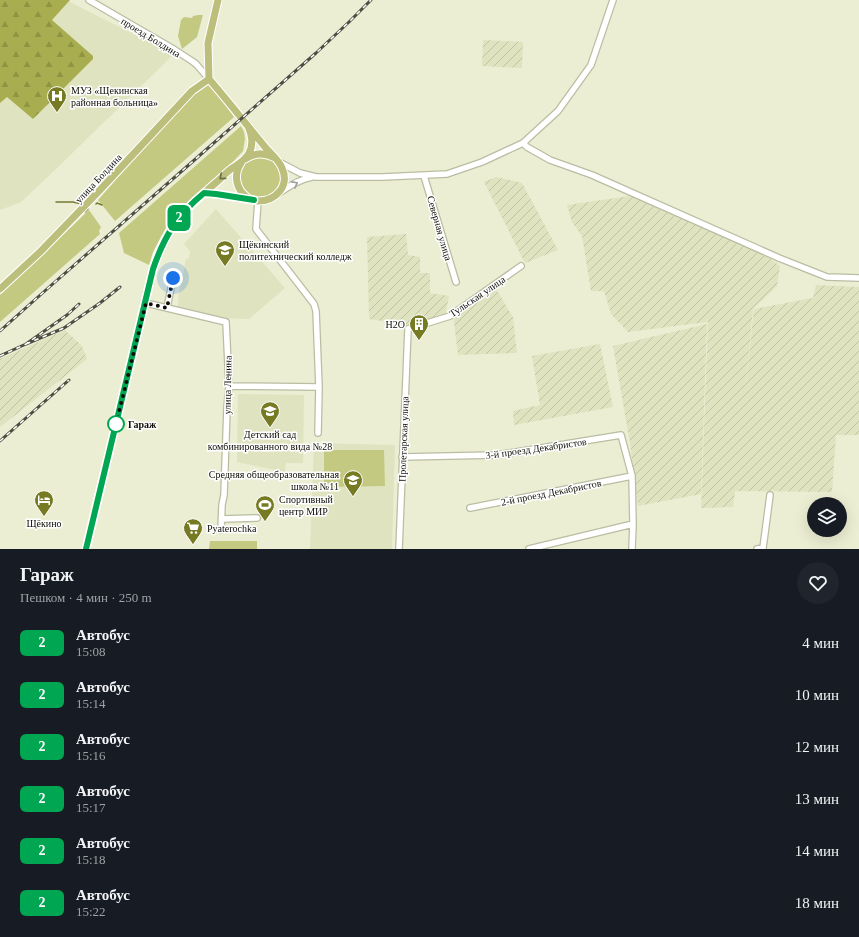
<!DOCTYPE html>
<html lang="ru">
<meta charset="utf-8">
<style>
body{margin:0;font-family:"Times New Roman",serif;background:#20242c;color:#f1f3f6;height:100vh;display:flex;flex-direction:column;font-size:15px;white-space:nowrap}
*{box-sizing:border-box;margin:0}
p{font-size:13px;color:#9ea1a6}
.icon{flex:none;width:22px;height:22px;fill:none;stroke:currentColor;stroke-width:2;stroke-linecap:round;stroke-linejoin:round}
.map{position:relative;height:549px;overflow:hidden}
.sheet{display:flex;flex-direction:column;background:#171b24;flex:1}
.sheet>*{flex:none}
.badge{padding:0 8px;border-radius:6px;font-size:14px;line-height:26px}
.tools{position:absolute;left:807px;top:497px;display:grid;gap:8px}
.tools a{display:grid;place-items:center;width:40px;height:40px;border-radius:50%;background:#171b24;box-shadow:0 4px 16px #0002;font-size:20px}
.you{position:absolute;width:20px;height:20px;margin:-10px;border:3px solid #fff;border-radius:50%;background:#1a73e8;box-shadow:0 0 0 6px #1a73e833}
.map>.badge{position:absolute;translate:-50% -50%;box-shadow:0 0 0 2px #fff}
.round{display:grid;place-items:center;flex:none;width:42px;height:42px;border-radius:21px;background:#20242c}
.headline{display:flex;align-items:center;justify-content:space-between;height:68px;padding:0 20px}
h1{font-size:19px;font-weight:700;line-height:30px}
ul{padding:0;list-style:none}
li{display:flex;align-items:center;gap:12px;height:52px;padding:0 20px}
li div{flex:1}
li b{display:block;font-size:15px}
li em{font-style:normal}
li .badge{min-width:44px;font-weight:700;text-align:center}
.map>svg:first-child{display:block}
</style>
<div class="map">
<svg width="859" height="549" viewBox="0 0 859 549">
<defs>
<pattern id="industrial-furrows" width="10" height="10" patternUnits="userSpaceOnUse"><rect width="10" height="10" fill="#e0e3bf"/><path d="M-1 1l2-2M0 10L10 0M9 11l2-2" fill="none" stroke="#bfc2a3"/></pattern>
<pattern id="forest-firs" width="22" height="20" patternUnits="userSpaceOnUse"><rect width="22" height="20" fill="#a8ad4f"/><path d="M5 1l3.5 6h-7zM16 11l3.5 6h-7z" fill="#8f9443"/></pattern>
</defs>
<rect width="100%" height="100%" fill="#ebeed2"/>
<!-- built -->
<path fill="#e0e3bf" d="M 0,0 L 66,0 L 173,54 L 170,58 L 57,168 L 21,202 L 0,210 Z
M 216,209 L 285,288 L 249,319 L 211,318 L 177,309 L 179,298 L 178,298 L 181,283 L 178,282 L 180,274 L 183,275 L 186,258 L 189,259 L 190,251 L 184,244 Z
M 238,394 L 304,395 L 303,463 L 286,463 L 285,472 L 237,462 Z
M 314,443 L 395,445 L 392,549 L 310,549 Z"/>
<!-- industrial -->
<path fill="url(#industrial-furrows)" d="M 483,40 L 523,42 L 522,68 L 482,66 Z
M 496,177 L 522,183 L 558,250 L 525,263 L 484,182 Z
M 630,196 L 768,257 L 780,266 L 777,286 L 753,309 L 745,390 L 754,309 L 813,298 L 816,285 L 859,287 L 859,435 L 836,435 L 832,492 L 735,491 L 733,507 L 701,508 L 708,322 L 628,332 L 611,314 L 604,291 L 591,291 L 582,236 L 572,222 L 567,205 Z
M 406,234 L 408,255 L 420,257 L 420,273 L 430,273 L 430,293 L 449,296 L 445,316 L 408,325 L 369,319 L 367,237 Z
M 496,289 L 513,317 L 517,353 L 458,355 L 453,314 Z
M 707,324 L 701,494 L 638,506 L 630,443 L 613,346 Z
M 65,330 L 82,346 L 87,359 L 0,427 L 0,359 Z
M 600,344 L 613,407 L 514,425 L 513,411 L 540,405 L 532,356 Z"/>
<!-- green -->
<path fill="#c3c981" d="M 198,15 L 203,15 L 197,37 L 182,49 L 178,36 L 181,20 L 184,17 L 192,18 L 193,16 Z
M 208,81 L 234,117 L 115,221 L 98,200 L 193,92 Z
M 241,126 L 244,132 L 245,139 L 243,151 L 229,166 L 194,196 L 167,226 L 153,252 L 149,265 L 124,253 L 119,233 Z
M239 177a21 21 0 1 1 42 0a21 21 0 1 1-42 0Z
M 89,210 L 101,227 L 99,231 L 100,234 L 0,322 L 0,295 Z
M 324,450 L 384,450 L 385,486 L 324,487 Z
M 210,541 L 257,541 L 257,549 L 209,549 Z"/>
<!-- forest -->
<path fill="url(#forest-firs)" d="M 0,0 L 70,0 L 52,20 L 93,56 L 93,59 L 33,119 L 7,97 L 0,103 Z"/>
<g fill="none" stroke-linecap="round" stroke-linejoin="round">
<!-- stream -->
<path stroke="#767a35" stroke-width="1.5" d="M 56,202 L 73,202 L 82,204
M 96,204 L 97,203 L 102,205
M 85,212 L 88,209"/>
<defs>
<path id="minor" d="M 89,0 L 175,50 L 192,61 L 196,64 L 209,79
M 523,143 L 558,111 L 591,65 L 613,0
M 279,162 L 300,173 L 316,177 L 383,177 L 447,174 L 482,162 L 523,143 L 527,147 L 550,160 L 592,175 L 779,258 L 827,277 L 859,278
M 424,176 L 456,282
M 279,193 C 289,186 300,179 312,177
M 146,303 L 226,322 L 229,386 L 227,408 L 224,495 L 222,505 L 221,530
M 167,308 L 173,278
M 229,386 L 319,387 L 316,311 L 314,304 L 256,229 L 258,201
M 318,433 L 319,387
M 402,457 L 497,455 L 621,435 L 632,476 L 633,524 L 632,549
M 470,508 L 632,476
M 222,519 L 257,518
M 399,549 L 408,329 L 450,316 L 521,266
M 529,549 L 633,524
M 757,549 L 763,548 L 770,495"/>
<path id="major" d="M 245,159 C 254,153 263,152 273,157
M 241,163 C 233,175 236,190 248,198
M 204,193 L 216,194 L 258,201 C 276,201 290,186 282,168 C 279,160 271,154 265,147 C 246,124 228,101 209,79 L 208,43 L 218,0
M 0,289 L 40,252 L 99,191 L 192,91 L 209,79
M 86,549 L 153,269 C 156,262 157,255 160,249 C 174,218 195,201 220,179 C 223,176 227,172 231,169 C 238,164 245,161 249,153 C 254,144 252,135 248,126"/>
</defs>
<!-- minor casing -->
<use href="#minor" stroke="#babda2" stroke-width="8"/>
<!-- major casing -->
<use href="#major" stroke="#fff" stroke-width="9"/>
<!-- minor -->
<use href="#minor" stroke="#fff" stroke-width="5.5"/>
<!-- major -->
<use href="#major" stroke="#bcbf7c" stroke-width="7"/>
<defs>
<path id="rail" d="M 0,331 L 47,289 L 191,163 L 316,53 L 349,22 L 371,0
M 26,344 L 64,328 L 100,303 L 120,287
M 0,356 L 26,344 L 67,315 L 79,304
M 0,441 L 69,380"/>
</defs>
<!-- rail casing -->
<use href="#rail" stroke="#4d4e41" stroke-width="3"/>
<!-- rail -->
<use href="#rail" stroke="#fff" stroke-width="1.5" stroke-dasharray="4.5" stroke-linecap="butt"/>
</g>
<!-- one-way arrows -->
<defs><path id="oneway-chevron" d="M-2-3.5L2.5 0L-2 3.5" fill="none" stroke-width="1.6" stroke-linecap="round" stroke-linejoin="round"/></defs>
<use stroke="#6d6f46" href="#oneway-chevron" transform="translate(222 177) rotate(140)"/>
<use stroke="#9e9e9b" href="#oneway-chevron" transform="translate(295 184) rotate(-28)"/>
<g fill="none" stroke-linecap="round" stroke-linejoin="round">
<defs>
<path id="line" d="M 86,549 L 153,269 C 164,237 177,215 204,193 L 216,194 L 254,200"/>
</defs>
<!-- line casing -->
<use href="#line" stroke="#fff" stroke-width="9"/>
<!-- line -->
<use href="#line" stroke="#00a651" stroke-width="6"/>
<!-- walk -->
<path stroke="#0d0d05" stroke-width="4" stroke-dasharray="0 7.2" d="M 116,424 L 146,303 L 167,308 L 173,278"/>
</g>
<!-- icons -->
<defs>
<symbol id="hospital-pin" viewBox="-11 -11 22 30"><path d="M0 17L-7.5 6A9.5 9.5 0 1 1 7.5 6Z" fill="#767a22" stroke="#fff"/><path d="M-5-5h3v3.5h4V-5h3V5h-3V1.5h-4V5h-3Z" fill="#fff"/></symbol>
<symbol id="university-pin" viewBox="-11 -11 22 30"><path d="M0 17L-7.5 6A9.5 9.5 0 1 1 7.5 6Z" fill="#767a22" stroke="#fff"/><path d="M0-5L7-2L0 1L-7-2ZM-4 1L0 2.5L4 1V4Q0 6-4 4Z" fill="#fff"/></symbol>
<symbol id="building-pin" viewBox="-11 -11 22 30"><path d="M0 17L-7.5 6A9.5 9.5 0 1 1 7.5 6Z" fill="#767a22" stroke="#fff"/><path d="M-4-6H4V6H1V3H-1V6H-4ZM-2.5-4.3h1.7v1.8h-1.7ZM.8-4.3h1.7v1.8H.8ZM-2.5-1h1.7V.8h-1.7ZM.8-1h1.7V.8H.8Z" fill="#fff"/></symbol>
<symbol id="school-pin" viewBox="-11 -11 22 30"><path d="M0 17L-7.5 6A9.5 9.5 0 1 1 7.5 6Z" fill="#767a22" stroke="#fff"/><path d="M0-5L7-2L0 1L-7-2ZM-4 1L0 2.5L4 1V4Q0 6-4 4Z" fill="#fff"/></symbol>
<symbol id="hotel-pin" viewBox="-11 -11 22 30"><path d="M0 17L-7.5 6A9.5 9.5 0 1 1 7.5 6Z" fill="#767a22" stroke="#fff"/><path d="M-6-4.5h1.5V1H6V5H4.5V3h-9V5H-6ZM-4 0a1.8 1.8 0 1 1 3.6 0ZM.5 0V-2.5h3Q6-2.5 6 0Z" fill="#fff"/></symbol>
<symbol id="stadium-pin" viewBox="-11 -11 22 30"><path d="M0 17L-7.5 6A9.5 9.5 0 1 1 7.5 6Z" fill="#767a22" stroke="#fff"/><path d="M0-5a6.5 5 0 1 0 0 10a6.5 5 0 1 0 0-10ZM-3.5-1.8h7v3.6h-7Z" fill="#fff"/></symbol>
<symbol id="supermarket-pin" viewBox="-11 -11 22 30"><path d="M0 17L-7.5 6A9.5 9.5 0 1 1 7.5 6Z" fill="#767a22" stroke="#fff"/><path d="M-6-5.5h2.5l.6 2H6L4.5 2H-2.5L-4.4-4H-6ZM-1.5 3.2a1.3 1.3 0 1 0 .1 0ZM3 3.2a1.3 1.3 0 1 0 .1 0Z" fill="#fff"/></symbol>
</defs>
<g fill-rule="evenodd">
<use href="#hospital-pin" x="46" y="85" width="22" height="30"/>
<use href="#university-pin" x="214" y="239" width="22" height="30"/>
<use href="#building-pin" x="408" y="313" width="22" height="30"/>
<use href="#school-pin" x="259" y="400" width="22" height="30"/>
<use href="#school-pin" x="342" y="469" width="22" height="30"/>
<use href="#hotel-pin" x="33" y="489" width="22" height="30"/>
<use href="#stadium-pin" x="254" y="494" width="22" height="30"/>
<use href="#supermarket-pin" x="182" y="517" width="22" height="30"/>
</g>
<!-- markers -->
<circle fill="#fff" stroke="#00a651" stroke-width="2" cx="116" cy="424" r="8"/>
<g text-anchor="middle" stroke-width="3" stroke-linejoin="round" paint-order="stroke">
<!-- street labels -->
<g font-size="10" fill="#0d0d05" stroke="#fff">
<text transform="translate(151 37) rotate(31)" y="4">проезд Болдина</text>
<text transform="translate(98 178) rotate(-47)" y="4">улица Болдина</text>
<text transform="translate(440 228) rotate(74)" y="4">Северная улица</text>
<text transform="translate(477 296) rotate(-34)" y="4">Тульская улица</text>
<text transform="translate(227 385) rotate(-89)" y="4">улица Ленина</text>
<text transform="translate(403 439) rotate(-88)" y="4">Пролетарская улица</text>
<text transform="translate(536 448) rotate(-8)" y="4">3-й проезд Декабристов</text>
<text transform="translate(551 492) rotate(-11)" y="4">2-й проезд Декабристов</text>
</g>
<!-- poi labels -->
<g font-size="10" fill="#0d0d05" stroke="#fff" text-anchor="start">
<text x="71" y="94">МУЗ «Щекинская<tspan x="71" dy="12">районная больница»</tspan></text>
<text x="239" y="248">Щёкинский<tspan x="239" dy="12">политехнический колледж</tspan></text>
<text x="405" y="328" text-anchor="end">Н2О</text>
<text x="270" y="438" text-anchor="middle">Детский сад<tspan x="270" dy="12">комбинированного вида №28</tspan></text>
<text x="339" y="478" text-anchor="end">Средняя общеобразовательная<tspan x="339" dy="12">школа №11</tspan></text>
<text x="279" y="503">Спортивный<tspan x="279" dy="12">центр МИР</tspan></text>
<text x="44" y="527" text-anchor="middle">Щёкино</text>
<text x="207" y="532">Pyaterochka</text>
</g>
<!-- stop labels -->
<g font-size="10" font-weight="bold" fill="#0d0d05" stroke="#fff" text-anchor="start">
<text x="128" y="428">Гараж</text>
</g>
</g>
</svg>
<div class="tools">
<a><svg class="icon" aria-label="layers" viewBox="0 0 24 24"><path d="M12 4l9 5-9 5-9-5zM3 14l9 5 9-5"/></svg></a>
</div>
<div class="you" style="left:173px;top:278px"></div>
<b class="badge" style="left:179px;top:218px;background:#00a651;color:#fff">2</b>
</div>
<section class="sheet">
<div class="headline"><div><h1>Гараж</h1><p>Пешком · 4 мин · 250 m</p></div><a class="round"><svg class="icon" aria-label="heart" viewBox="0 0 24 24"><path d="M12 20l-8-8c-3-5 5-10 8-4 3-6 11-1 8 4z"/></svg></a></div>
<ul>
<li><span class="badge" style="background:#00a651;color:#fff">2</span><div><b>Автобус</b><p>15:08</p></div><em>4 мин</em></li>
<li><span class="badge" style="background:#00a651;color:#fff">2</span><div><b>Автобус</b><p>15:14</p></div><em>10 мин</em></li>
<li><span class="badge" style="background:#00a651;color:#fff">2</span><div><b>Автобус</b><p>15:16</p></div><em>12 мин</em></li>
<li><span class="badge" style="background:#00a651;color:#fff">2</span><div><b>Автобус</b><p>15:17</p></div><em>13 мин</em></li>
<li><span class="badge" style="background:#00a651;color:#fff">2</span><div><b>Автобус</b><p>15:18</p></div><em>14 мин</em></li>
<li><span class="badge" style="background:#00a651;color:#fff">2</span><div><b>Автобус</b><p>15:22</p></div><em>18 мин</em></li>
</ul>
</section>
